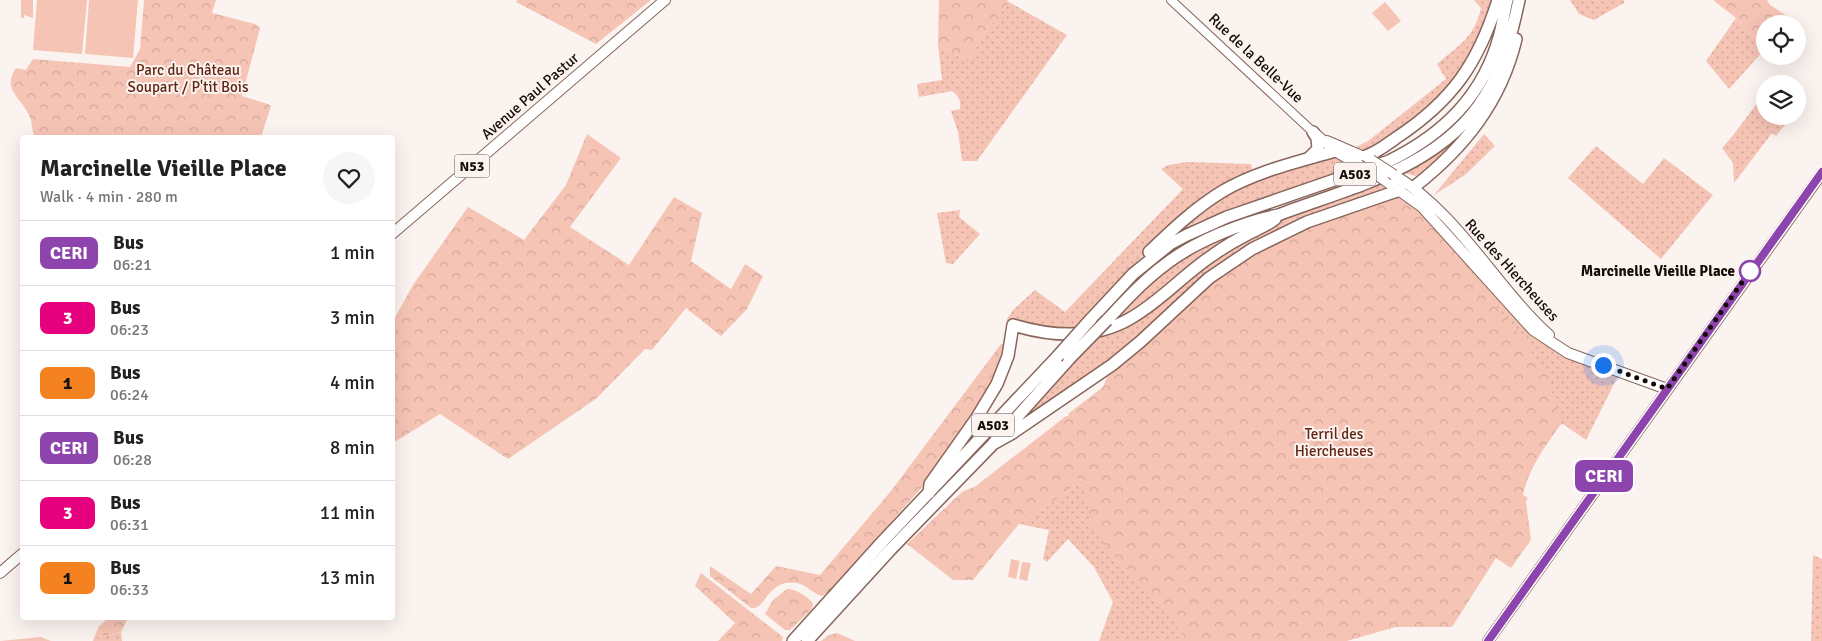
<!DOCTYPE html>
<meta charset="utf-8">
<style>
body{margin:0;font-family:Signika,sans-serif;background:#f6f6f6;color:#222;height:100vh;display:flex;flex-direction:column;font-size:19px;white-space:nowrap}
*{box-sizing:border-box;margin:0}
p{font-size:16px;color:#767676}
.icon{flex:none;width:28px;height:28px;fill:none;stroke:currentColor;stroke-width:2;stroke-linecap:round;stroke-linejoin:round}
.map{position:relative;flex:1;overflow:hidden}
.panel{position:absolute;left:20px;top:135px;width:375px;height:485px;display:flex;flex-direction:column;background:#fff;border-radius:5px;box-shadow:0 5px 20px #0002}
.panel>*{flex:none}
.badge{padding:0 10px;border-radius:8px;font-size:18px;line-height:32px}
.tools{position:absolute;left:1756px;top:15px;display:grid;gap:10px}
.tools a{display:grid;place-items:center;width:50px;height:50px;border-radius:50%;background:#fff;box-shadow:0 5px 20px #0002;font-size:25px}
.you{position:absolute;width:25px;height:25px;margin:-12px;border:4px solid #fff;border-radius:50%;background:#1a73e8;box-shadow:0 0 0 8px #1a73e833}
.map>.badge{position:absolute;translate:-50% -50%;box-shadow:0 0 0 2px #fff}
.round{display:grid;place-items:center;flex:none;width:52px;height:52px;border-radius:26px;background:#f6f6f6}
.overview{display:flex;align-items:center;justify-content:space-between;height:85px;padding:0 20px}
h1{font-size:24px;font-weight:700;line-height:38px}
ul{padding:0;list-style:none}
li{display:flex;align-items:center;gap:15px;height:65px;padding:0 20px;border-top:1px solid #e0e0e0}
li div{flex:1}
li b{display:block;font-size:19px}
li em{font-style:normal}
li .badge{min-width:55px;font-weight:700;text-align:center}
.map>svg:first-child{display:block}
</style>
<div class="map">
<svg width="1822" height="641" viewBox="0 0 1822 641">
<defs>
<pattern id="green-dots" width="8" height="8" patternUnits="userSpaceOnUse" patternTransform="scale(1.25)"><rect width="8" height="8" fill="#f6c4b5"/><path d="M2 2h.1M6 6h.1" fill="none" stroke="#d2a79a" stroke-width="1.8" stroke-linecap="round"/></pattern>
<pattern id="forest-crowns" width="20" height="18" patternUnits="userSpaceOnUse" patternTransform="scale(1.25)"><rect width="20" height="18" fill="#f6c4b5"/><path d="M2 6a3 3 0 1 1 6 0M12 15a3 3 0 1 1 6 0" fill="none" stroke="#d2a79a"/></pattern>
</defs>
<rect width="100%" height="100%" fill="#fbf3f0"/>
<!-- green -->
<path fill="url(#green-dots)" d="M 1474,0 L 1491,0 C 1484,20 1479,43 1467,61 C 1448,94 1416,122 1384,142 C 1380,144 1376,148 1371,150 C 1366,151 1361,149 1356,147 L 1368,141 L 1446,79 L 1437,64 C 1459,45 1474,38 1481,8 Z
M 1570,0 L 1624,0 L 1624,3 L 1594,20 L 1579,14 Z
M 1009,2 L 1067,35 L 977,161 L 962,161 L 958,132 L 951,111 L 960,109 C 961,101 959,96 952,91 L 919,97 L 917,84 L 942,80 L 938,45 L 968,61 L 985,32 Z
M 1736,18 L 1765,49 L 1729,89 L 1706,61 Z
M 1765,94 L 1765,116 L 1792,116 L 1776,136 L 1772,133 L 1734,183 L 1733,163 L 1722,148 C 1738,131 1749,112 1765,94 Z
M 1481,116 L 1425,174 L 1415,176 L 1401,172 Z
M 1484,134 L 1495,146 L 1465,175 L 1434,195 Z
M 1596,146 L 1643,184 L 1664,158 L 1713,195 L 1661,259 L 1568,178 Z
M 1334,157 L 1352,168 L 1196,222 L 1172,237 C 1213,188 1275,174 1334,157 Z
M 1187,162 L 1251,164 L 1253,173 L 1177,220 L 1071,331 L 1030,327 L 1006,321 L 1013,310 L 1035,290 L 1065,312 L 1183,189 L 1161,169 L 1168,165 Z
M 1378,182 L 1389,189 L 1249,246 L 1224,261 L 1109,364 L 1011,429 L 1101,334 L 1230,246 L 1278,221 L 1356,194 Z
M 960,210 L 959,217 L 980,234 L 953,264 L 946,263 L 937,213 Z
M 1366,219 L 1457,246 L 1533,330 L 1618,376 L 1586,440 L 1563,424 L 1560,425 L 1539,455 L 1527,479 Z
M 1256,224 L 1147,304 L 1114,322 C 1133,301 1152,278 1175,262 C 1199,245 1229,236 1256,224 Z
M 1077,477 L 1090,487 L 1390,612 L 1395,627 L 1347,641 L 1099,641 L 1113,602 L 1094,567 L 1068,539 L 1047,562 L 1043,559 L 1049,530 L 1019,524 L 1070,490 Z
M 1813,555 L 1822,559 L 1822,641 L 1811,641 Z
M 121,632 L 122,641 L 93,641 L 94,638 Z"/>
<!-- forest -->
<path fill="url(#forest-crowns)" d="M 144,0 L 216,0 L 212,13 L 255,24 L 260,28 L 242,96 L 268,104 L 271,106 L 261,137 L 40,138 L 34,135 C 32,129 32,125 31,120 C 25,99 0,91 16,68 L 26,70 L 33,59 L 130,67 L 140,49 Z
M 517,0 L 651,0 L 596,44 L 516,2 Z
M 939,0 L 1007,0 L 1009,2 L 985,32 L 968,61 L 938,45 Z
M 1713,0 L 1767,0 L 1770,5 L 1787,16 L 1788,20 L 1785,24 L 1765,24 L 1765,49 L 1736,18 Z
M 587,134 L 621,158 L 570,227 L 629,265 L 674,197 L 702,213 L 691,261 L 731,289 L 745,264 L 763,276 L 747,309 L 721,336 L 686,308 L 652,350 L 645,349 L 597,398 L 508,459 L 440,414 L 393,443 L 393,321 L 413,285 L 468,207 L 524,240 L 566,185 Z
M 1400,190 L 1457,246 L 1453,249 L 1547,372 L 1560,425 C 1544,448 1529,468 1523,495 L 1528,498 L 1526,501 L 1531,540 L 1511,568 L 1496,558 L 1452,627 L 1395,627 L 1344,641 L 1187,641 L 1165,608 L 1108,549 L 1092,526 L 1082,481 L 1077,477 L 1070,490 L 1019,524 L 973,580 L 953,580 L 907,544 L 962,492 L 976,486 L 1066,416 L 1069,416 L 1068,414 L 1103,387 L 1112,365 L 1252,249 Z
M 1001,344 L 1007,346 L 1001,372 L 960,436 L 924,485 L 829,592 L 822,596 C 813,594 807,585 797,583 C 767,578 767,610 751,608 L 710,576 L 710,566 L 751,594 L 776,566 L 820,575 L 891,491 Z
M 701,573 L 783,637 L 782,641 L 718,641 L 735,623 L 695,586 Z
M 787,589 C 797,589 806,596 813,603 L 812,609 L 790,630 L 785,630 L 765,614 L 773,600 Z
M 109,618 L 128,618 L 121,632 L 94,638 L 99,626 Z
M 837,633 L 855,641 L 821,641 L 829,635 Z
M 41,637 L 51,641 L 0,641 Z"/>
<!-- pitch -->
<path fill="#f6c4b5" d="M 21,0 L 33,0 L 33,18 L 24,15 L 24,18 L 21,18 Z
M 37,0 L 87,0 L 82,54 L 33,50 Z
M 89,0 L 138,0 L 133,58 L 85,54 Z
M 1385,2 L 1401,21 L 1388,31 L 1372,13 Z
M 1011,559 L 1020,561 L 1016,579 L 1008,577 Z
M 1022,562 L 1031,563 L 1027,581 L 1019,579 Z"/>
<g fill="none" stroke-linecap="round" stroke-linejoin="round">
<defs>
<path id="minor" d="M 1171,0 L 1313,132"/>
<path id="major" d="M 1313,132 L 1335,151 L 1359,165
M 1327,141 L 1371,160
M 1394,175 C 1459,214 1494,285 1549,335
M 1383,179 L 1422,207 L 1533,330 L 1568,353 L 1667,389
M 392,234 L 665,0
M 0,573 L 22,554
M 1488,641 L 1822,173"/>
<path id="highway" d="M 1363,157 C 1375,154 1386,145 1396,138 C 1452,101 1478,64 1498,0
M 1309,158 L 1318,149 L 1317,138 L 1313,132
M 1414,187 C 1464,148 1501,102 1516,39
M 1149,252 C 1172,230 1195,208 1223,191 C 1257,171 1298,162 1335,151
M 1091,319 L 1133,274 L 1170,244 L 1187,235 L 1227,217 L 1389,161 C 1444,134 1484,95 1500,34 C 1503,23 1504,11 1507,0
M 1107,320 C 1126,300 1144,280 1166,264 C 1194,242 1243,222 1278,215 C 1351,187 1441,168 1485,96 C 1503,68 1512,33 1519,0
M 993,444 L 1011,434 L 1112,365 L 1140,342 L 1209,278 L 1252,249 L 1307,222 L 1400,190
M 929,493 L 930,484 L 976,419 L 997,384 L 1008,356 L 1013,325 C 1053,337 1094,340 1131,318 C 1161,301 1184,274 1213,255 C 1224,247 1236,240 1248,234 C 1257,229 1268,225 1275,219
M 793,641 L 883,541 L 1057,357
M 807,641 L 891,549 L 993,444 L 1069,359"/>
</defs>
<!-- minor casing -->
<use href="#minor" stroke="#87655b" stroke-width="10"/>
<!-- major casing -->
<use href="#major" stroke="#87655b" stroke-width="12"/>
<!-- highway casing -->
<use href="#highway" stroke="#87655b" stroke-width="14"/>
<!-- minor -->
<use href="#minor" stroke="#fff" stroke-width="8"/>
<!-- major -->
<use href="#major" stroke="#fff" stroke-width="10"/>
<!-- highway -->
<use href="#highway" stroke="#fff" stroke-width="11"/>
<defs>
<path id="major-bridge" d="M 1371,160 L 1394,175
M 1359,165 L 1383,179"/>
<path id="highway-bridge" d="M 1057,357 L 1091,319
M 1069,359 L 1107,320"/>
</defs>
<!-- major-bridge casing -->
<use href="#major-bridge" stroke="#87655b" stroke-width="12" stroke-linecap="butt"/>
<!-- highway-bridge casing -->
<use href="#highway-bridge" stroke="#87655b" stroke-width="14" stroke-linecap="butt"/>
<!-- major-bridge -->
<use href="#major-bridge" stroke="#fff" stroke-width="10"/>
<!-- highway-bridge -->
<use href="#highway-bridge" stroke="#fff" stroke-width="11"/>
</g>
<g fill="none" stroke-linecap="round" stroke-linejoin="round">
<defs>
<path id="line" d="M 1488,641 L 1822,172"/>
</defs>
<!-- line casing -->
<use href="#line" stroke="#fff" stroke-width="11"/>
<!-- line -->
<use href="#line" stroke="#8e44ad" stroke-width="8"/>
<!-- walk -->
<path stroke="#150906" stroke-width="5" stroke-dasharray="0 9" d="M 1603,365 L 1667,389 L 1750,271"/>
</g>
<!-- markers -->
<circle fill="#fff" stroke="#8e44ad" stroke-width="2.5" cx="1750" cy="271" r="10"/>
<g text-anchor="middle" stroke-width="4" stroke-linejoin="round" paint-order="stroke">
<!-- shield labels -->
<g fill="#fbf3f0" stroke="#5a4f4c" stroke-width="1">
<rect x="454.5" y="154.5" width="35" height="23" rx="4"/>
<rect x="1334" y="162.5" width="42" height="23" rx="4"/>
<rect x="972" y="413.5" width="42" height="23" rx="4"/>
</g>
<g font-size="14" font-weight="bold" fill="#150906">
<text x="472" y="171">N53</text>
<text x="1355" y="179">A503</text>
<text x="993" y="430">A503</text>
</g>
<!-- street labels -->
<g font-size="15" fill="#150906" stroke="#fbf3f0">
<text transform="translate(1256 58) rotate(43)" y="5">Rue de la Belle-Vue</text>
<text transform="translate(530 96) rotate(-41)" y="5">Avenue Paul Pastur</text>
<text transform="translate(1512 270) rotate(48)" y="5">Rue des Hiercheuses</text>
</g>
<!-- park labels -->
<g font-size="15" fill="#622413" stroke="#fbf3f0">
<text x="188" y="75">Parc du Château<tspan x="188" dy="17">Soupart / P'tit Bois</tspan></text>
<text x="1334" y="439">Terril des<tspan x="1334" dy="17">Hiercheuses</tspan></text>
</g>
<!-- stop labels -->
<g font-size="15" font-weight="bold" fill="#150906" stroke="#fbf3f0" text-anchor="end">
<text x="1735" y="276">Marcinelle Vieille Place</text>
</g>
</g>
</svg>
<div class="tools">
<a><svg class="icon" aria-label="locate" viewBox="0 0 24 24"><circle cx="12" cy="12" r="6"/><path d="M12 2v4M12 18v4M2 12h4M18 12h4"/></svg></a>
<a><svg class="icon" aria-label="layers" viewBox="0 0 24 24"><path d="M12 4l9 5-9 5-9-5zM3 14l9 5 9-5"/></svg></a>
</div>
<div class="you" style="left:1603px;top:365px"></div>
<b class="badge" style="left:1604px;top:476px;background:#8e44ad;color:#fff">CERI</b>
<section class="panel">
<div class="overview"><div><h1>Marcinelle Vieille Place</h1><p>Walk · 4 min · 280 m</p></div><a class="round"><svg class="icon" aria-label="heart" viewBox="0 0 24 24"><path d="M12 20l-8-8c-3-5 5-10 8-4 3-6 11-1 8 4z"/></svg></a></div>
<ul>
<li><span class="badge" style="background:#8e44ad;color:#fff">CERI</span><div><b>Bus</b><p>06:21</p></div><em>1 min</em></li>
<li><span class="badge" style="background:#e6007e;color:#fff">3</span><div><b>Bus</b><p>06:23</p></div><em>3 min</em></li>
<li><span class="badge" style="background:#f58220;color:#111">1</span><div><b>Bus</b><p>06:24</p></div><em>4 min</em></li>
<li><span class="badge" style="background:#8e44ad;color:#fff">CERI</span><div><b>Bus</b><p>06:28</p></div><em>8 min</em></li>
<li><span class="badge" style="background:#e6007e;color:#fff">3</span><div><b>Bus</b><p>06:31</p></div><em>11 min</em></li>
<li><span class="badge" style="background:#f58220;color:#111">1</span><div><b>Bus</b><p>06:33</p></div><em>13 min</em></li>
</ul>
</section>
</div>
